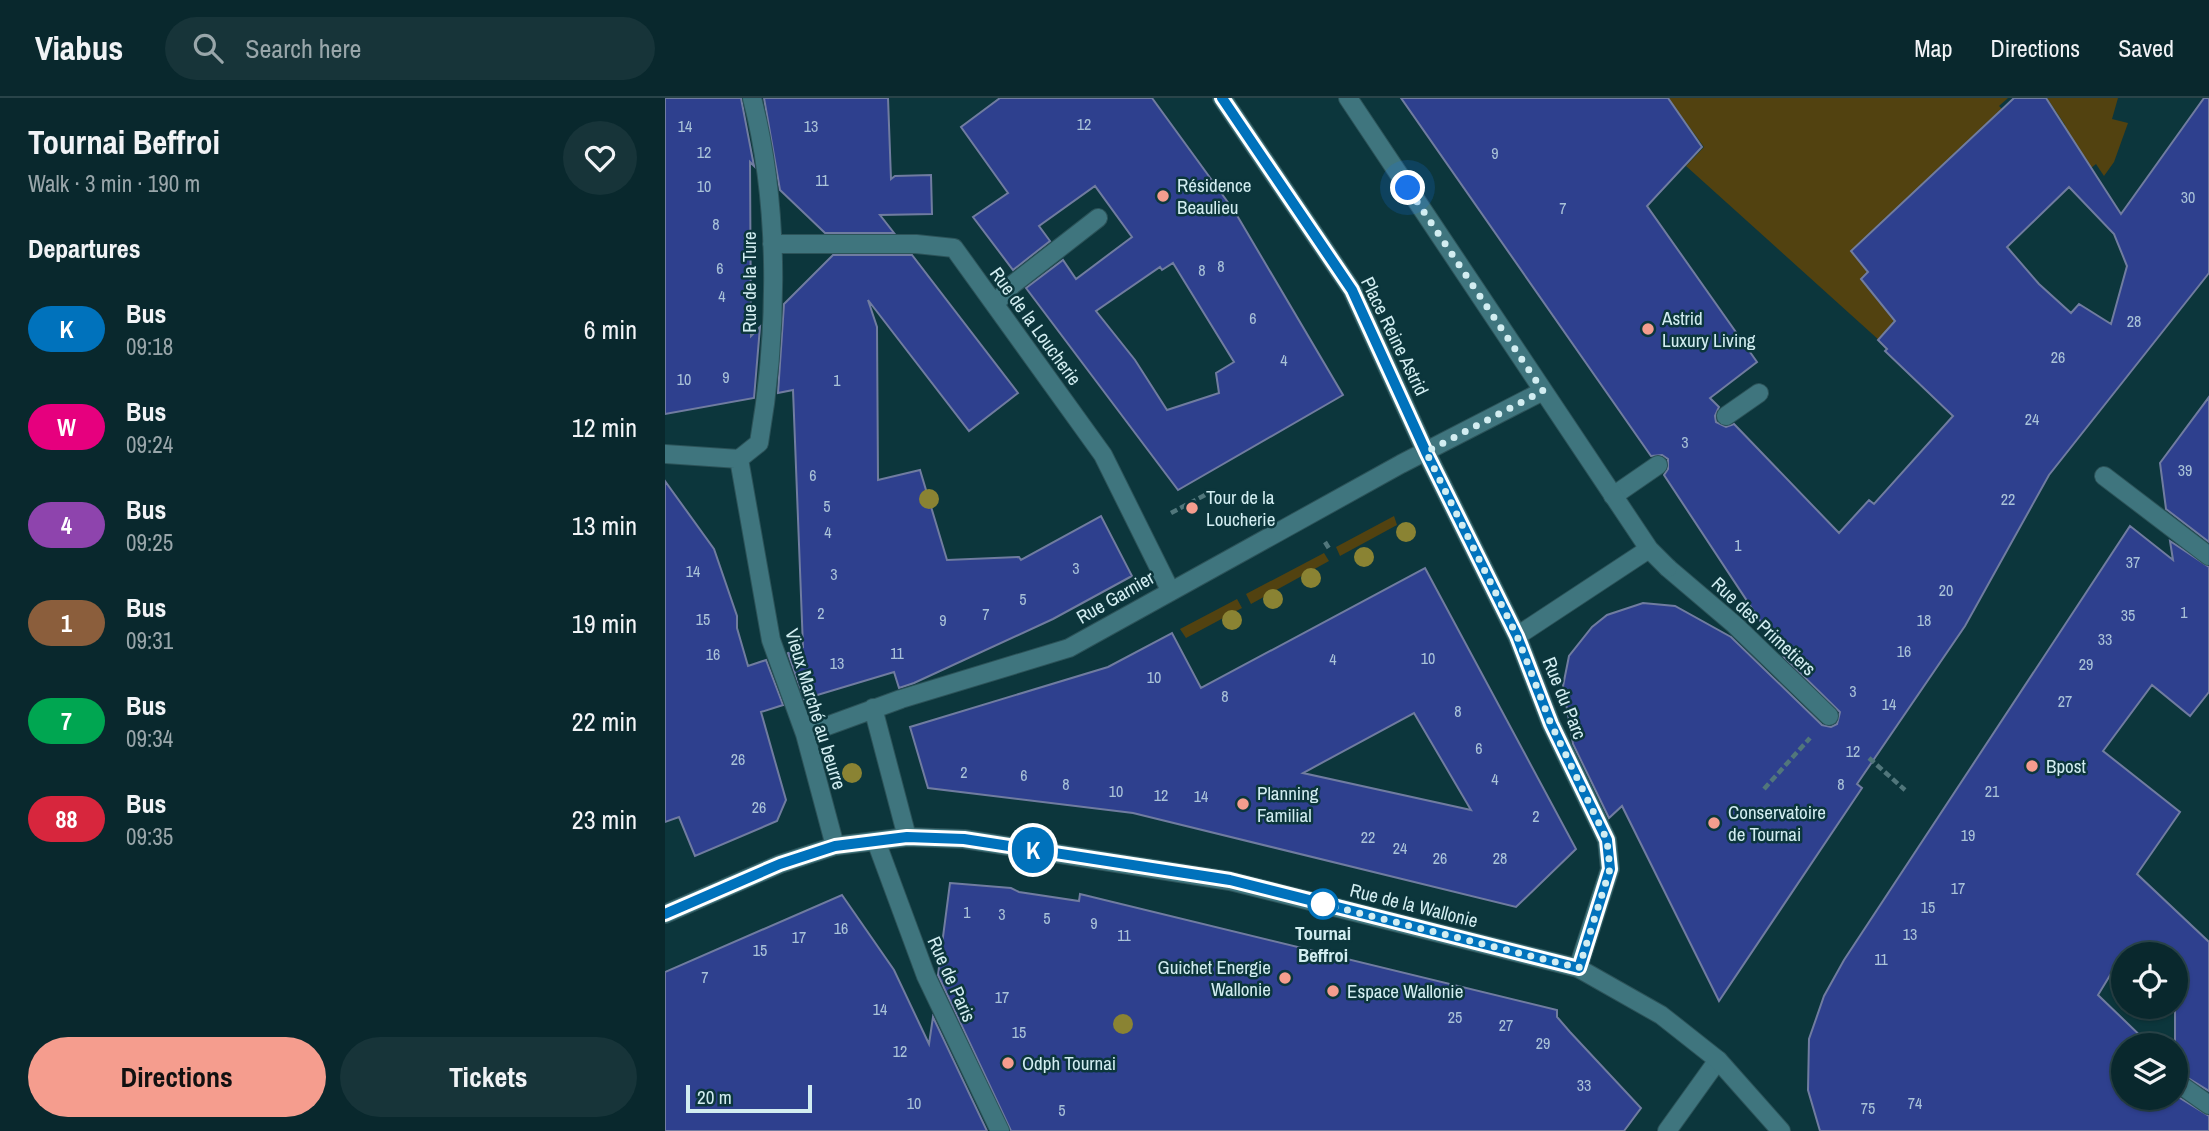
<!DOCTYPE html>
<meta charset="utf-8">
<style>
body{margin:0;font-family:"Archivo Narrow",sans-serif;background:#173439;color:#f1f3f6;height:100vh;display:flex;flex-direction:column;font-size:26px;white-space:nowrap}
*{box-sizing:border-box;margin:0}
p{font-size:23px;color:#99a6aa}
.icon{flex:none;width:38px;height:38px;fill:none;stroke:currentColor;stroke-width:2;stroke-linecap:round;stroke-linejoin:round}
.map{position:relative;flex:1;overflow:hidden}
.drawer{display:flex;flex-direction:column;background:#09282d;width:665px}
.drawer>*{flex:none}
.badge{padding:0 14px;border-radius:23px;font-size:24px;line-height:46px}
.fabs{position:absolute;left:1446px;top:844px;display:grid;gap:14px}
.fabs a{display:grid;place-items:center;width:77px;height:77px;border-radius:50%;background:#09282d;box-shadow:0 2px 5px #0004,0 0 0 2px #294449;font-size:35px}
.scale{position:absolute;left:21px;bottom:18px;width:126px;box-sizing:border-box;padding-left:7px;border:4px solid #d2edf1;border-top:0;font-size:19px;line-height:24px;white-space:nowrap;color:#d2edf1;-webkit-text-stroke:5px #0c363c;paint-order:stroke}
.you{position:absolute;width:35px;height:35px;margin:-18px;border:5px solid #fff;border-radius:50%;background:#1a73e8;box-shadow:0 0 0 10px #1a73e833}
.map>.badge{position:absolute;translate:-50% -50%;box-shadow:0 0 0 4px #fff}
h2{padding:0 28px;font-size:26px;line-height:63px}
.round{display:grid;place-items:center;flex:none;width:74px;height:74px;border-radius:37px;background:#173439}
.head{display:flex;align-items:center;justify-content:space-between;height:119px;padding:0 28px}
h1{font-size:33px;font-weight:800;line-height:52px}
.cta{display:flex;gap:14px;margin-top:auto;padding:14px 28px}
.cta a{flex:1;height:80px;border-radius:42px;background:#f59d8e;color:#111;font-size:28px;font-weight:800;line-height:80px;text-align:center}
.cta a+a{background:#173439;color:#f1f3f6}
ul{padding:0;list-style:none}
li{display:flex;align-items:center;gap:21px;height:98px;padding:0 28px}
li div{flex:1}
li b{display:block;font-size:26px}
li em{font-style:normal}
li .badge{min-width:77px;font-weight:700;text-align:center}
header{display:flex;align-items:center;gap:42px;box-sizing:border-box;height:98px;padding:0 35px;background:#09282d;border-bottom:2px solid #294449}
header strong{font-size:33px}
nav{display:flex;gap:38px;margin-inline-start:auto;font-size:24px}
.search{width:490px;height:63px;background:#173439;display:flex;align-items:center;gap:18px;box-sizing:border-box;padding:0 24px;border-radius:38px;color:#99a6aa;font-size:26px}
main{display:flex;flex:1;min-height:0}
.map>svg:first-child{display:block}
</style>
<header>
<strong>Viabus</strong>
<div class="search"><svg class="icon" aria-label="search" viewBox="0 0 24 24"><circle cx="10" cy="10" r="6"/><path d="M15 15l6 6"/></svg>Search here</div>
<nav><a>Map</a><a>Directions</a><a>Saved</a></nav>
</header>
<main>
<section class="drawer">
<div class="head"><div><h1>Tournai Beffroi</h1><p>Walk · 3 min · 190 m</p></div><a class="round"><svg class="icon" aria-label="heart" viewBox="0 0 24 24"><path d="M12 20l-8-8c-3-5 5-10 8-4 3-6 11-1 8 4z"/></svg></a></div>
<h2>Departures</h2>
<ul>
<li><span class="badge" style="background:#0072bc;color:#fff">K</span><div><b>Bus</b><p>09:18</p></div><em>6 min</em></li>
<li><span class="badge" style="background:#e6007e;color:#fff">W</span><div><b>Bus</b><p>09:24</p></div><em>12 min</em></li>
<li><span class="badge" style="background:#8e44ad;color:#fff">4</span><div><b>Bus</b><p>09:25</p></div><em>13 min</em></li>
<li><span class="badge" style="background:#8b5e3c;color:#fff">1</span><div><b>Bus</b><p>09:31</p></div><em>19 min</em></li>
<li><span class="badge" style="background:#00a651;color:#fff">7</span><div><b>Bus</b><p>09:34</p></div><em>22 min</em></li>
<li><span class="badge" style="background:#d7263d;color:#fff">88</span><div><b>Bus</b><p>09:35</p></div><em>23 min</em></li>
</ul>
<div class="cta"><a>Directions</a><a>Tickets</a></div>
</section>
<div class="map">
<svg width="1544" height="1033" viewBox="0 0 1544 1033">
<rect width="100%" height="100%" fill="#0c363c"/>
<!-- green -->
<path fill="#524210" d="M 1003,0 L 1343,0 L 1334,8 L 1338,12 L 1187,154 L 1203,175 L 1196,182 L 1229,222 L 1215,243 L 1021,68 L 1039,49 Z
M 1382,0 L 1453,0 L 1447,21 L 1463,25 L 1449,64 L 1439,78 L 1431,66 L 1420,75 L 1398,31 L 1400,27 Z
M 729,418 L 732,427 L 675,458 L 671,449 Z
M 659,455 L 664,463 L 586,506 L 581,496 Z
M 572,501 L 577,510 L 521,540 L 515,531 Z"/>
<!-- building -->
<path fill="#2e408e" stroke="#707ca0" stroke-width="2" fill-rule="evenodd" d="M 0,0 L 76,0 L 89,68 L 85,64 L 86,238 L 95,229 L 89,300 L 0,316 Z
M 99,0 L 223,0 L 226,81 L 230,78 L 266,77 L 267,116 L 215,117 L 229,135 L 160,135 L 115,92 Z
M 335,0 L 487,0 L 570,114 L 678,297 L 513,392 L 361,190 L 398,162 L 411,181 L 467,139 L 430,88 L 374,128 L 385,143 L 348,172 L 308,119 L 343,95 L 296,29 ZM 508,165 L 569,264 L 551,275 L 554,295 L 502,312 L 470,262 L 431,213 L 495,169 L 497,172 Z
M 736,0 L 1003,0 L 1037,49 L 982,108 L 1092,264 L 1045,300 L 1054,309 L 1050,318 L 1051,324 L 1061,329 L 1069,326 L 1174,435 L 1204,402 L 1209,406 L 1288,318 L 1220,253 L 1222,251 L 1213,242 L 1230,223 L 1196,181 L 1203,174 L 1186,153 L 1349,0 L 1381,0 L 1456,116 L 1539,0 L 1544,0 L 1544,175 L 1384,377 L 1300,528 L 1192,686 L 1197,690 L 1054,903 L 957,708 L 944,720 L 908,646 L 898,588 L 904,558 L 927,529 L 942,517 L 978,505 L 1010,508 L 1066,539 L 1157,627 L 1166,629 L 1172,626 L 1175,614 L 1119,559 L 999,377 L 1003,371 L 1003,361 L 997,357 L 986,358 ZM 1404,89 L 1449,136 L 1462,168 L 1446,226 L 1414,206 L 1406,215 L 1374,186 L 1342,149 Z
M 168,157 L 247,157 L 353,295 L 304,333 L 203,202 L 212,229 L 213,382 L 255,372 L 282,462 L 354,459 L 356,462 L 436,418 L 467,478 L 388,521 L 249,585 L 234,590 L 229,574 L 139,601 L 123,555 L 138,549 L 128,292 L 113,295 L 119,206 Z
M 1544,299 L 1544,444 L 1501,411 L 1495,365 Z
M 0,383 L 49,451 L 72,518 L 72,530 L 83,568 L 101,562 L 118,607 L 96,614 L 121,702 L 112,723 L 30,758 L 14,719 L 0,724 Z
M 1465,428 L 1508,462 L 1505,443 L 1544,469 L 1544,594 L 1525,618 L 1487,587 L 1438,653 L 1515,714 L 1472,776 L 1544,844 L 1544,993 L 1510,972 L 1510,856 L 1458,856 L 1433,897 L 1485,947 L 1458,947 L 1458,999 L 1510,997 L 1544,1018 L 1544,1033 L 1155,1033 L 1143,992 L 1144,941 L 1159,898 L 1179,862 Z
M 760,470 L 911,751 L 851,809 L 468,715 L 263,690 L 245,629 L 443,569 L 507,535 L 536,590 ZM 749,615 L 806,712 L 638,675 Z
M 285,785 L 346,790 L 354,794 L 414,803 L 415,796 L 892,912 L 892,919 L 905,934 L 976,1010 L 959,1033 L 346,1033 L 273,877 Z
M 177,797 L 229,872 L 264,946 L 268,919 L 322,1033 L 0,1033 L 0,874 Z"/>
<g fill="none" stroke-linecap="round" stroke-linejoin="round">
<defs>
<path id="service" d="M 330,206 L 347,187 L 433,120
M 1061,318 L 1094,295
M 948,398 L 993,367
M 1003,470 L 1070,527 L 1164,618
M 1510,983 L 1544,1007"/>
<path id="pedestrian" d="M 211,743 L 261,878 L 335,1033
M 1002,1033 L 1053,962"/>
<path id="minor" d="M 557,0 L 687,192 L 761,354 L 852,538 L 886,626 L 942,742 L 945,771 L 913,870
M 683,0 L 984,451 L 1003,470
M 107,146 L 251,146 L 289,150 L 438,357 L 505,492
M 0,356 L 74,361
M 74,361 L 106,542 L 140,636 L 170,748
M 74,361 L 94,345 C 113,236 115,108 87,0
M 1439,378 L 1544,458
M 852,538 L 984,451
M 208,610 L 242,739
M 140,636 L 236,601 L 404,550 L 736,366 L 878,293"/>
<path id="tertiary" d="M 0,816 L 115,766 L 170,748 L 242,739 L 299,741 L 565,783 L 913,870 L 996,917 L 1053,962 L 1116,1033"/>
</defs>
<!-- service casing -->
<use href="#service" stroke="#2c5359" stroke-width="20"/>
<!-- pedestrian casing -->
<use href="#pedestrian" stroke="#2c5359" stroke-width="20"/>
<!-- minor casing -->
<use href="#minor" stroke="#2c5359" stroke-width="20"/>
<!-- tertiary casing -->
<use href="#tertiary" stroke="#2c5359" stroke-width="20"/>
<!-- path -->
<path stroke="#51767b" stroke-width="4.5" stroke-dasharray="7 3.5" stroke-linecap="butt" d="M 506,415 L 542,396
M 660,444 L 665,452
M 1204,660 L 1240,692
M 1099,691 L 1145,640"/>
<!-- service -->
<use href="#service" stroke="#3f757e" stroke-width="18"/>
<!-- pedestrian -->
<use href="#pedestrian" stroke="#3f757e" stroke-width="18"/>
<!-- minor -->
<use href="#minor" stroke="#3f757e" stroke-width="18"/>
<!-- tertiary -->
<use href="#tertiary" stroke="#3f757e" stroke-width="18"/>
</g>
<!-- trees -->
<g fill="#8a8333">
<circle cx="264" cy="401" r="10"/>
<circle cx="741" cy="434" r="10"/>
<circle cx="699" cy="459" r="10"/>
<circle cx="646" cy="480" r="10"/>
<circle cx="608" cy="501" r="10"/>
<circle cx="567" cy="522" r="10"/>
<circle cx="187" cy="675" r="10"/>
<circle cx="458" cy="926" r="10"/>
</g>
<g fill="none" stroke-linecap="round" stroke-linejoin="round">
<defs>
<path id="line" d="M 0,816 L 115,766 L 170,748 L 242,739 L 299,741 L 565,782 L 914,870 L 945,771 L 942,742 L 886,626 L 852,538 L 761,354 L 687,192 L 557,0"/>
</defs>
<!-- line casing -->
<use href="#line" stroke="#fff" stroke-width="16"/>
<!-- line -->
<use href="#line" stroke="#0072bc" stroke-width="10"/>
<!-- walk -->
<path stroke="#d2edf1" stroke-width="7" stroke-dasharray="0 12.6" d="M 658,806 L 914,870 L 945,771 L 942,742 L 886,626 L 852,538 L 761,354 L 878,293 L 743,90"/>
</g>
<!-- markers -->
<g fill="#f59d8e" stroke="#0c363c" stroke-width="2.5">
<circle cx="498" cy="98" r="7"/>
<circle cx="983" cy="231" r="7"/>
<circle cx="527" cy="410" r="7"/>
<circle cx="1367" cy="668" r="7"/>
<circle cx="578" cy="706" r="7"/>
<circle cx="1049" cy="725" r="7"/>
<circle cx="620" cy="880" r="7"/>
<circle cx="668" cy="893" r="7"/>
<circle cx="343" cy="965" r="7"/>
</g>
<circle fill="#fff" stroke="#0072bc" stroke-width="3.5" cx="658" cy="806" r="14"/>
<g text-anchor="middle" stroke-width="5" stroke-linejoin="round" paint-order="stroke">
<!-- number labels -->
<g font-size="16" fill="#a9c2d8">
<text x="419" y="32">12</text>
<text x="20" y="34">14</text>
<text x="146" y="34">13</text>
<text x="39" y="60">12</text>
<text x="830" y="61">9</text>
<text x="157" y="88">11</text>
<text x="39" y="94">10</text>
<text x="1523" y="105">30</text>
<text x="898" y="116">7</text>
<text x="51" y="132">8</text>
<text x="556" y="174">8</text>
<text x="55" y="176">6</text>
<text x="537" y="178">8</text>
<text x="57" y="204">4</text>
<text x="588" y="226">6</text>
<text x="1469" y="229">28</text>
<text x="1393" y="265">26</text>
<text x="619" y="268">4</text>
<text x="61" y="285">9</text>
<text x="19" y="287">10</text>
<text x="172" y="288">1</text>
<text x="1367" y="327">24</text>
<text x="1020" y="350">3</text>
<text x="1520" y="378">39</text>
<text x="148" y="383">6</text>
<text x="1343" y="407">22</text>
<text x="162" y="414">5</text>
<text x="163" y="440">4</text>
<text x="1073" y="453">1</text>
<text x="1468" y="470">37</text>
<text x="411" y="476">3</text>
<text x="28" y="479">14</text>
<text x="169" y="482">3</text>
<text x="1281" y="498">20</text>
<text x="358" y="507">5</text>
<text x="1519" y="520">1</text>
<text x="156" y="521">2</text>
<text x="321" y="522">7</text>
<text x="1463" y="523">35</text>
<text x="38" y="527">15</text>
<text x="278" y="528">9</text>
<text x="1259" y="528">18</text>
<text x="1440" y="547">33</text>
<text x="1239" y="559">16</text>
<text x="232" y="561">11</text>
<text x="48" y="562">16</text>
<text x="763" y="566">10</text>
<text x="668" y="567">4</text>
<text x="172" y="571">13</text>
<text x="1421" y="572">29</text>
<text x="489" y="585">10</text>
<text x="1188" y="599">3</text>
<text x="560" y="604">8</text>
<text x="1400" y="609">27</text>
<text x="1224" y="612">14</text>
<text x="793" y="619">8</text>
<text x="814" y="656">6</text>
<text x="1188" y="659">12</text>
<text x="73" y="667">26</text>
<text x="299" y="680">2</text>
<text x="359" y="683">6</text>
<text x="830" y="687">4</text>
<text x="401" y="692">8</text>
<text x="1176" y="692">8</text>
<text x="451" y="699">10</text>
<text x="1327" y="699">21</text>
<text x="496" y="703">12</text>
<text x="536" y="704">14</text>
<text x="94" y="715">26</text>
<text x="871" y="724">2</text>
<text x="1303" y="743">19</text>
<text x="703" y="745">22</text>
<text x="735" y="756">24</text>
<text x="775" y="766">26</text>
<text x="835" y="766">28</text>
<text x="1293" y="796">17</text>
<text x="1263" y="815">15</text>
<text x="302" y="820">1</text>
<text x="337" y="822">3</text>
<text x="382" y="826">5</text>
<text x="429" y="831">9</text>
<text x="176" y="836">16</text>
<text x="1245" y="842">13</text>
<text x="459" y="843">11</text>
<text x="134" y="845">17</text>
<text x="95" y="858">15</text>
<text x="1216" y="867">11</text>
<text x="40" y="885">7</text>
<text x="337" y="905">17</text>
<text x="215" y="917">14</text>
<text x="790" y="925">25</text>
<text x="841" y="933">27</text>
<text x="354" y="940">15</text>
<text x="878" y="951">29</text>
<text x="235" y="959">12</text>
<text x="919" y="993">33</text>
<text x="249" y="1011">10</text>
<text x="1250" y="1011">74</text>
<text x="1203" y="1016">75</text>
<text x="397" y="1018">5</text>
</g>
<!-- poi labels -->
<g font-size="19" fill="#d2edf1" stroke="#0c363c" text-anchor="start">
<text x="512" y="94">Résidence<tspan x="512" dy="22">Beaulieu</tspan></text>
<text x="997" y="227">Astrid<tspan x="997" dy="22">Luxury Living</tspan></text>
<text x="541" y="406">Tour de la<tspan x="541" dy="22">Loucherie</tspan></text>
<text x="1381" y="675">Bpost</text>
<text x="592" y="702">Planning<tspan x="592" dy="22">Familial</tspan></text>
<text x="1063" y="721">Conservatoire<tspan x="1063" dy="22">de Tournai</tspan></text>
<text x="606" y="876" text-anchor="end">Guichet Energie<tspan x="606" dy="22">Wallonie</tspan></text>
<text x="682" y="900">Espace Wallonie</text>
<text x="357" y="972">Odph Tournai</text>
</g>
<!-- street labels -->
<g font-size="19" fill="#d2edf1" stroke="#0c363c">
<text transform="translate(84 184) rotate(-90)" y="7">Rue de la Ture</text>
<text transform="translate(371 228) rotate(54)" y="7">Rue de la Loucherie</text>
<text transform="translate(730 238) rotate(64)" y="7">Place Reine Astrid</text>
<text transform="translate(450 499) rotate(-30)" y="7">Rue Garnier</text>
<text transform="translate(1099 528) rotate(43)" y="7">Rue des Primetiers</text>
<text transform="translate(900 600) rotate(68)" y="7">Rue du Parc</text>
<text transform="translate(151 611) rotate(73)" y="7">Vieux Marché au beurre</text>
<text transform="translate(749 807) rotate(14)" y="7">Rue de la Wallonie</text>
<text transform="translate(287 881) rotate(66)" y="7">Rue de Paris</text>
</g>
<!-- stop labels -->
<g font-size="19" font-weight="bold" fill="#d2edf1" stroke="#0c363c">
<text x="658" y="842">Tournai<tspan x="658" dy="22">Beffroi</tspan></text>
</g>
</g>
</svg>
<div class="fabs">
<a><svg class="icon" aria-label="locate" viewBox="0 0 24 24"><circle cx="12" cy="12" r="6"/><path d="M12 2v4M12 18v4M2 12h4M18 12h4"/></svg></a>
<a><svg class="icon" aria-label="layers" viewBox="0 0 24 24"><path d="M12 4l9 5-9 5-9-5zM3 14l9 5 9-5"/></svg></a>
</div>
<div class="scale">20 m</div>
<div class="you" style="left:743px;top:90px"></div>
<b class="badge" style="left:368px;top:752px;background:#0072bc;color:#fff">K</b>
</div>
</main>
